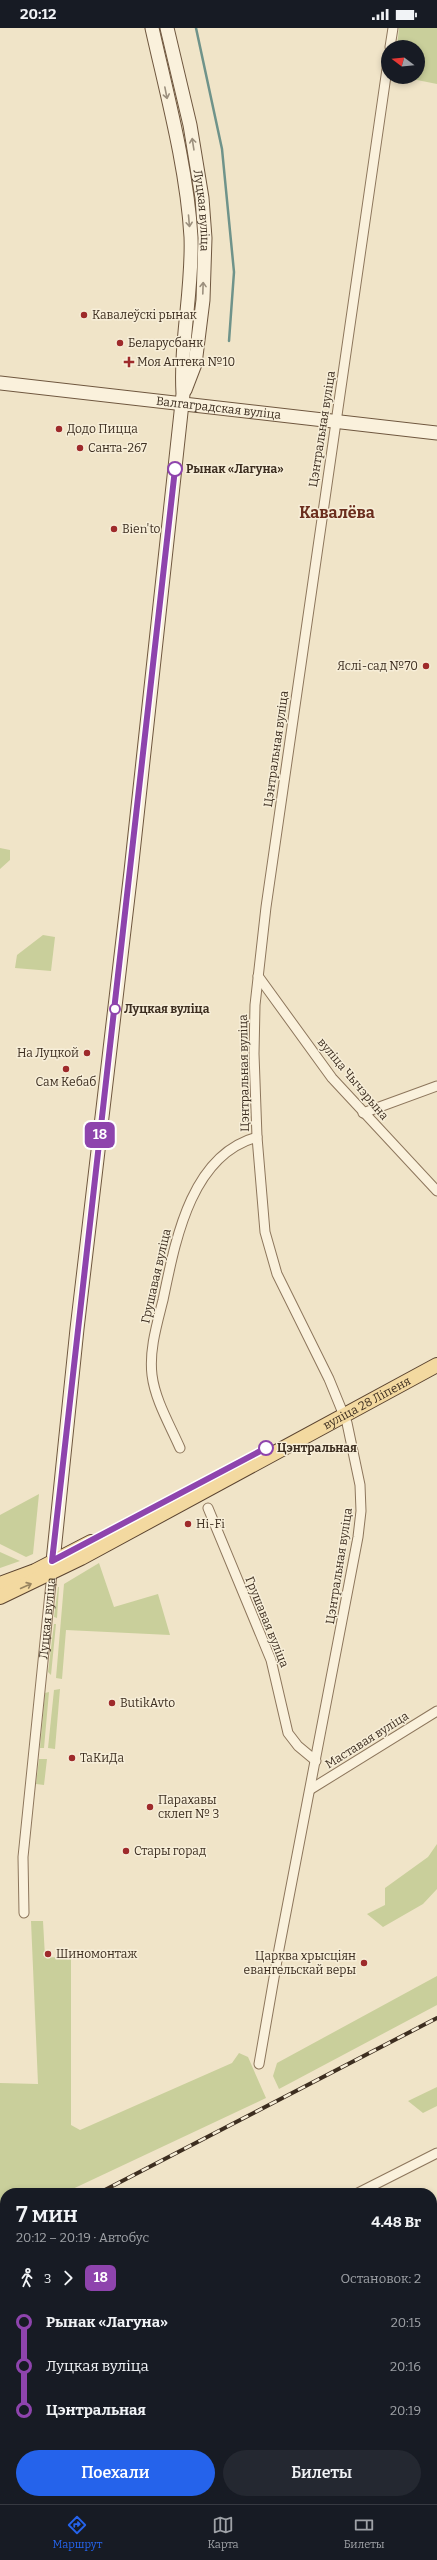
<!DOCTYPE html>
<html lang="ru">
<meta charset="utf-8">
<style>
body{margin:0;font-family:Bitter,serif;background:#242831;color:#f1f3f6;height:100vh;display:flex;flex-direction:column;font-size:15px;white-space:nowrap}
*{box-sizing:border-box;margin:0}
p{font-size:13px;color:#9ea1a6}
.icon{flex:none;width:22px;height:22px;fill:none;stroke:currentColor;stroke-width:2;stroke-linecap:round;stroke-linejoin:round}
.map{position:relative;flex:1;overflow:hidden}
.drawer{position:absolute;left:0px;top:2160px;width:437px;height:316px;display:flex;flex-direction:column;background:#171b24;border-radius:16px 16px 0 0;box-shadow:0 2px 6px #0003}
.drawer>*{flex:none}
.badge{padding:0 8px;border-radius:6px;font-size:14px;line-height:26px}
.needle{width:26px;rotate:286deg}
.tools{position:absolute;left:381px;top:12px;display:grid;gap:8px}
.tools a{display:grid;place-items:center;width:44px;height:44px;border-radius:50%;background:#171b24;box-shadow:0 2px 6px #0003;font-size:20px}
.map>.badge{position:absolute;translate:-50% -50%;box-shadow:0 0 0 2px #fff}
.legs{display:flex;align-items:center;gap:6px;height:44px;padding:0 16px;font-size:13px}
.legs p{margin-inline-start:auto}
.head{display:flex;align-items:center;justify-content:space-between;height:68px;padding:0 16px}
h1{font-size:22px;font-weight:600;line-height:30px}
.button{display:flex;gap:8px;margin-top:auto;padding:8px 16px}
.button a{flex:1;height:46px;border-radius:24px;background:#2563eb;color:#fff;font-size:16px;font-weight:600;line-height:46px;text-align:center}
.button a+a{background:#242831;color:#f1f3f6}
ul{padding:0 16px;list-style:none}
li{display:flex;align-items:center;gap:14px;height:44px;font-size:15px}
li i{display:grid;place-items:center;width:6px;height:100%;margin:0 5px;background:currentColor}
li i::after{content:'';width:10px;height:10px;margin:-5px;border:3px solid;border-radius:50%;background:#171b24}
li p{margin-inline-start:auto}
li:first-child i{background:linear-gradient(#0000 50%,currentColor 0)}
li:last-child i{background:linear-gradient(currentColor 50%,#0000 0)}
.status{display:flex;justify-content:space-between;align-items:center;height:28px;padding:0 20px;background:#171b24;direction:ltr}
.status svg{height:11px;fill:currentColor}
.tab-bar{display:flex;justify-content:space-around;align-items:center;height:56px;border-top:1px solid #363941;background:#171b24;font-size:11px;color:#9ea1a6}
.tab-bar a{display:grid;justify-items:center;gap:2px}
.tab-bar .current{color:#2563eb}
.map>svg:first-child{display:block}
</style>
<div class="status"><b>20:12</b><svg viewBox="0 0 49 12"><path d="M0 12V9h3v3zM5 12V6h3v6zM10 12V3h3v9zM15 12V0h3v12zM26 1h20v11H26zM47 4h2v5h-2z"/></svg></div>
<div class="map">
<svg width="437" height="2476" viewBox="0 0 437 2476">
<rect width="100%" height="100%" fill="#f0e4c8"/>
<!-- green -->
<path fill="#c9cf9b" d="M 399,0 L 437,0 L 437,56 L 402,49 L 418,49 L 418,19 L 397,19 Z
M 0,820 L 10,822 L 10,832 L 0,841 Z
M 43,907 L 55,909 L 51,943 L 15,940 L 17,927 Z
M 39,1466 L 33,1526 L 26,1529 L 0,1516 L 0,1487 Z
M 0,1524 L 20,1533 L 0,1540 Z
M 99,1535 L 114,1579 L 158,1566 L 170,1607 L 66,1602 L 62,1651 L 56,1650 L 64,1556 Z
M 58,1559 L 59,1559 L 57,1590 L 54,1589 Z
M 54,1596 L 56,1596 L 51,1647 L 48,1644 Z
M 60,1661 L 55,1721 L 48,1720 L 54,1662 Z
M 49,1664 L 44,1720 L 40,1720 L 45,1665 Z
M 39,1731 L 47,1731 L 44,1757 L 36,1756 Z
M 437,1816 L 437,1861 L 423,1876 L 383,1899 L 367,1886 L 385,1877 L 385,1860 L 428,1829 Z
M 31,1893 L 43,1893 L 45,1929 L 71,1930 L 71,2097 L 80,2102 L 232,2035 L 239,2025 L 248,2029 L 266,2070 L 64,2165 L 5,2165 L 5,2193 L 0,2195 L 0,2055 L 38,2056 Z
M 437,1948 L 437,1977 L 279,2061 L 273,2048 L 277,2035 Z
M 437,2059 L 437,2078 L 423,2085 L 408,2073 Z
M 437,2288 L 437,2319 L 432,2314 L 432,2292 Z
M 432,2448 L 437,2450 L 437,2476 L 410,2476 L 412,2471 L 432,2471 Z
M 341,2471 L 356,2471 L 355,2476 L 340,2476 Z"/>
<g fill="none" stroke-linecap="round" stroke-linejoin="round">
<!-- stream -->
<path stroke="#6f938a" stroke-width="2.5" d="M 196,0 L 222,121 L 234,244 L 229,313
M 346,2476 L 346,2471"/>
<defs>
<g id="street">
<path d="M 390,19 L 393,0"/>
<path d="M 258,948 L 332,1050 L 437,1163"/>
<path d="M 363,1085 L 437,1058"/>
<path d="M 180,1420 C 170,1397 155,1372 152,1347 C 149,1322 157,1296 163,1272 C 175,1215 190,1127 257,1109"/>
<path d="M 208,1480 L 271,1632 L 288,1705 L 298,1718 L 316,1733"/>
<path d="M 311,1761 L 437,1683"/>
<path id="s1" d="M 24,1885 L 23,1829 L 52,1545"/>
<path d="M 259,2036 L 279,1921 L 358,1509 L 361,1483 L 360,1457 L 347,1395 L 329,1351 L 277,1246 L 265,1204 L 257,1109 L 254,1026 L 255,977 L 266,879 L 388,34"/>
<path d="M 358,2165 L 437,2125"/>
<path d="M 251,2471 L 251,2476"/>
</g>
<g id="secondary">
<path id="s2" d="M 167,0 L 190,97 L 202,170 L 205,210 L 203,272 L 195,336 L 185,362"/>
<path id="s3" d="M 0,355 L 437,405"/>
<path d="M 52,1543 L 77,1301 L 131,843 L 183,366 C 180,313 193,261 191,209 C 187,140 167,67 152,0"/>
</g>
<g id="primary">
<path d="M 0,1556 L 35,1543 L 91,1514"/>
<path id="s4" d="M 0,1569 L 81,1530 L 437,1337"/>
</g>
</defs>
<!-- street casing -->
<use href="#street" stroke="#8d765c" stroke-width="11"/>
<!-- secondary casing -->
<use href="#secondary" stroke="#6f573f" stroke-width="15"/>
<!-- primary casing -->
<use href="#primary" stroke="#5b4430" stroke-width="16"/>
<!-- street -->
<use href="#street" stroke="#faf1dc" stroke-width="9"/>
<!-- secondary -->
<use href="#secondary" stroke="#faf1dc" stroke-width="13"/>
<!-- primary -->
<use href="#primary" stroke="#f3d9a0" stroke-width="14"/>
<defs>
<path id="rail" d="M 99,2165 L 437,1990
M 0,2212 L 5,2210"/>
</defs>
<!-- rail casing -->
<use href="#rail" stroke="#3d2e20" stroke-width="4"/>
<!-- rail -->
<use href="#rail" stroke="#f7eed8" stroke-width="2.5" stroke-dasharray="8" stroke-linecap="butt"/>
</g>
<!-- one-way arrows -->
<defs><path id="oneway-shaft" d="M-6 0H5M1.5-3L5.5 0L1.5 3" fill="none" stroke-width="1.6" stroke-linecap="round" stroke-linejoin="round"/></defs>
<g stroke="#9c907e">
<use href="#oneway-shaft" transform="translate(166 65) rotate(79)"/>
<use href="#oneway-shaft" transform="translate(193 116) rotate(-99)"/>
<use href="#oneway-shaft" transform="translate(189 193) rotate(85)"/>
<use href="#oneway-shaft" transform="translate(203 260) rotate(-88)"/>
</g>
<use stroke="#988460" href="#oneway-shaft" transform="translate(26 1558) rotate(-24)"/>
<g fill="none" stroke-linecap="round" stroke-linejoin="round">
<defs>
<path id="line-1" d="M 175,441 L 52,1533 L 266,1420"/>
</defs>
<!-- line-1 casing -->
<use href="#line-1" stroke="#fff" stroke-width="9"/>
<!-- line-1 -->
<use href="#line-1" stroke="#8e44ad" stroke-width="6"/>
</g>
<!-- markers -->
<g fill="#9e2a2b" stroke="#f7eed8" stroke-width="1.5">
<circle cx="84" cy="287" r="4"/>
<circle cx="120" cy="315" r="4"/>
<path d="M127 328h4v4h4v4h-4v4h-4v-4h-4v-4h4z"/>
<circle cx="59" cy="401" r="4"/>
<circle cx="80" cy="420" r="4"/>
<circle cx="114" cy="501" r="4"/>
<circle cx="426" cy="638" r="4"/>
<circle cx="87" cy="1025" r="4"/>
<circle cx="66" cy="1041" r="4"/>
<circle cx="188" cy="1496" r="4"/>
<circle cx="112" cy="1675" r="4"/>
<circle cx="72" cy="1730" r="4"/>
<circle cx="150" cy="1779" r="4"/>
<circle cx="126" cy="1823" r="4"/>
<circle cx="48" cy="1926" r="4"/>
<circle cx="364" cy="1935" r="4"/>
</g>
<g fill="#fff" stroke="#8e44ad" stroke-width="2">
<circle cx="175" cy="441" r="7"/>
<circle cx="115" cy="981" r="5"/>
<circle cx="266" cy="1420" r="7"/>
</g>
<g text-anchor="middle" stroke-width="3" stroke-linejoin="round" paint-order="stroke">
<!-- street labels -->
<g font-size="12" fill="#3d2e20" stroke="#f7eed8">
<text dy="4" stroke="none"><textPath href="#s2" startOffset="186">Луцкая вуліца</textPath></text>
<text dy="4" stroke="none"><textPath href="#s3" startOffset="220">Валгаградская вуліца</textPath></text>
<text transform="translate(322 401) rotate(-81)" y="4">Цэнтральная вуліца</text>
<text transform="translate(276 721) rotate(-82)" y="4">Цэнтральная вуліца</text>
<text transform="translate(244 1045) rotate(-91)" y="4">Цэнтральная вуліца</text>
<text transform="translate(353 1051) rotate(50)" y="4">вуліца Чычэрына</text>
<text transform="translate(156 1248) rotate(-77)" y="4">Грушавая вуліца</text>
<text dy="4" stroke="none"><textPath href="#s4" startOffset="415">вуліца 28 Ліпеня</textPath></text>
<text transform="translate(339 1538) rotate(-81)" y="4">Цэнтральная вуліца</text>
<text dy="4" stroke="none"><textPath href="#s1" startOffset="296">Луцкая вуліца</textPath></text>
<text transform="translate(267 1594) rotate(68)" y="4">Грушавая вуліца</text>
<text transform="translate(367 1712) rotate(-32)" y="4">Маставая вуліца</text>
</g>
<!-- poi labels -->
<g font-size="12" fill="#3d2e20" stroke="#f7eed8" text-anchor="start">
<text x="92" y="291">Кавалеўскі рынак</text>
<text x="128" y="319">Беларусбанк</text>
<text x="137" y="338">Моя Аптека №10</text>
<text x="67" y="405">Додо Пицца</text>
<text x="88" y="424">Санта-267</text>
<text x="122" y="505">Bien'to</text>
<text x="418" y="642" text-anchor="end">Яслі-сад №70</text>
<text x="79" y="1029" text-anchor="end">На Луцкой</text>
<text x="66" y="1058" text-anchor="middle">Сам Кебаб</text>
<text x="196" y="1500">Hi-Fi</text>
<text x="120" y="1679">ButikAvto</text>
<text x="80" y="1734">ТаКиДа</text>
<text x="158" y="1776">Парахавы<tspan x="158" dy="14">склеп № 3</tspan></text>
<text x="134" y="1827">Стары горад</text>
<text x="56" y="1930">Шиномонтаж</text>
<text x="356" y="1932" text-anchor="end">Царква хрысціян<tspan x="356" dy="14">евангельскай веры</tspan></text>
</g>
<!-- stop labels -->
<g font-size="12" font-weight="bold" fill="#3d2e20" stroke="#f7eed8" text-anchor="start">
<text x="186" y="445">Рынак «Лагуна»</text>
<text x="124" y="985">Луцкая вуліца</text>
<text x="277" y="1424">Цэнтральная</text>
</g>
<!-- district labels -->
<g font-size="16" font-weight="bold" fill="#6b2e1e" stroke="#f7eed8">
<text x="337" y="490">Кавалёва</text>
</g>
</g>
</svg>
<div class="tools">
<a><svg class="needle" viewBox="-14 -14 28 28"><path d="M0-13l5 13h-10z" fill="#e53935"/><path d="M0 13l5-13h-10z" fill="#9ea1a6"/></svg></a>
</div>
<b class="badge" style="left:100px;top:1107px;background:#8e44ad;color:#fff">18</b>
<section class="drawer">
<div class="head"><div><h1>7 мин</h1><p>20:12 – 20:19 · Автобус</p></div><b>4.48 Br</b></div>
<div class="legs"><svg class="icon" aria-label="walk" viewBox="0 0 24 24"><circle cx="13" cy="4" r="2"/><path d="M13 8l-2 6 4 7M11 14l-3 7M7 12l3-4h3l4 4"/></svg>3<svg class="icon" aria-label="forward" viewBox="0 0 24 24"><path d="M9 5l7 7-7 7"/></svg><b class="badge" style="background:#8e44ad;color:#fff">18</b><p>Остановок: 2</p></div>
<ul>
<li><i style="color:#8e44ad"></i><b>Рынак «Лагуна»</b><p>20:15</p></li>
<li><i style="color:#8e44ad"></i><span>Луцкая вуліца</span><p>20:16</p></li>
<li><i style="color:#8e44ad"></i><b>Цэнтральная</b><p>20:19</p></li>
</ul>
<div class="button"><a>Поехали</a><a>Билеты</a></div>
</section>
</div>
<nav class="tab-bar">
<a class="current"><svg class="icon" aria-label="directions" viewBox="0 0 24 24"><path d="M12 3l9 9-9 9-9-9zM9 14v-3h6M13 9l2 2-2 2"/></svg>Маршрут</a>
<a><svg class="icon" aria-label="map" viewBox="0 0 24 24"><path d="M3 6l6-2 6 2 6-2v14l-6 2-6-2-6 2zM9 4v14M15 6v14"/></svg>Карта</a>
<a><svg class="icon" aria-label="tickets" viewBox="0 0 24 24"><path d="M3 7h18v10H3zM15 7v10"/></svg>Билеты</a>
</nav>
